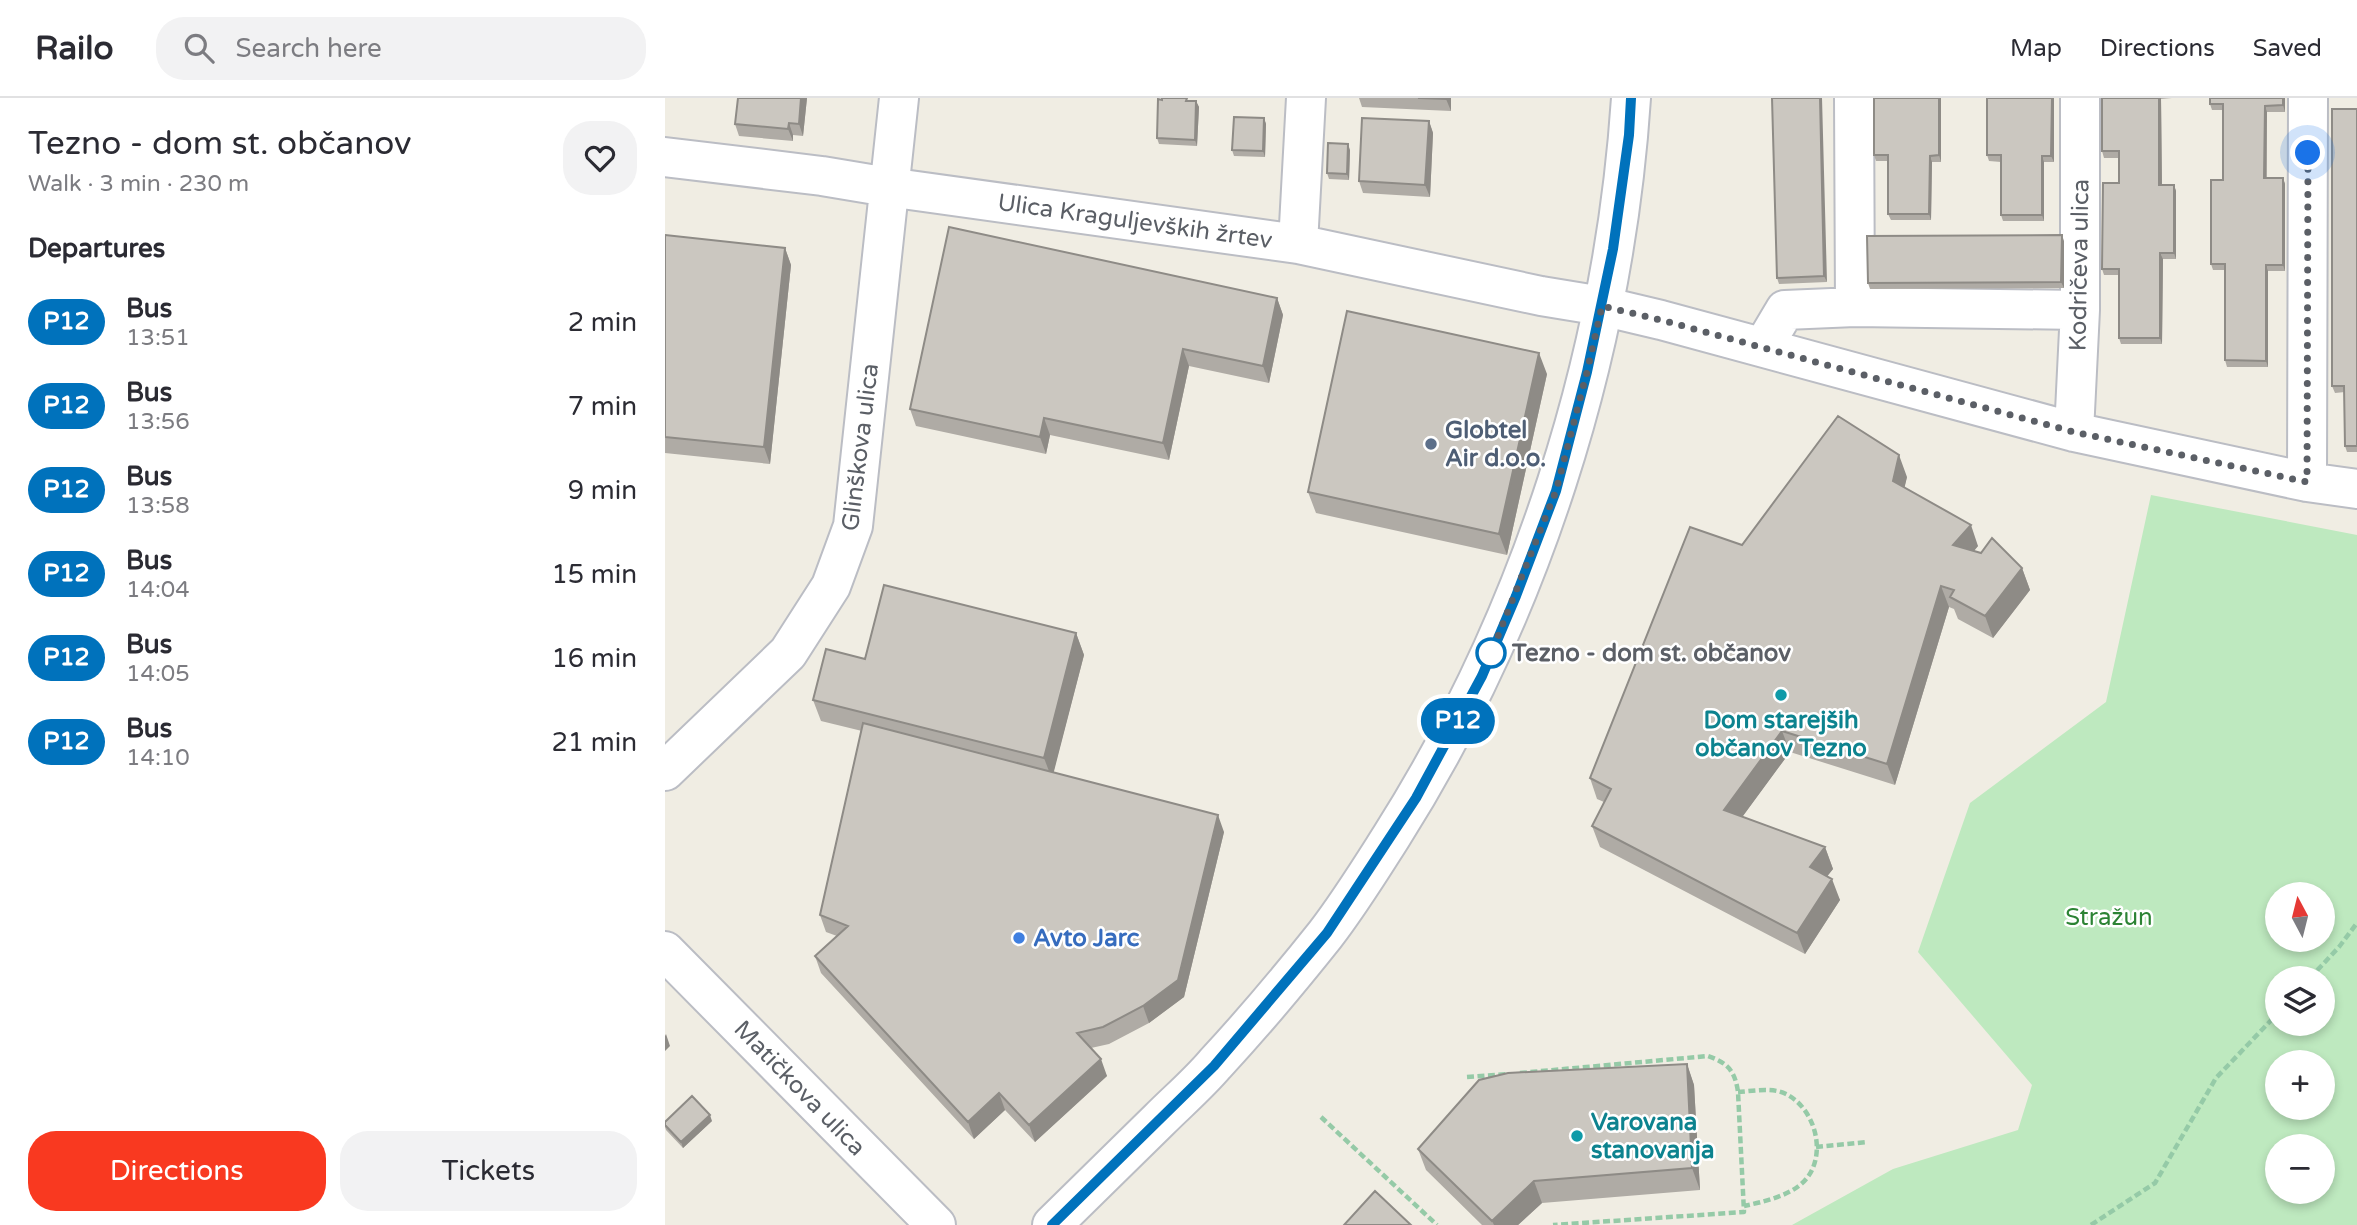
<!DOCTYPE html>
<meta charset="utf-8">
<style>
body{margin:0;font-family:"Varela Round",sans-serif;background:#f2f2f3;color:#2b2b33;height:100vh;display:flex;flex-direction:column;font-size:26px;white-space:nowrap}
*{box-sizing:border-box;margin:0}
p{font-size:23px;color:#7c7c81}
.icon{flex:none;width:38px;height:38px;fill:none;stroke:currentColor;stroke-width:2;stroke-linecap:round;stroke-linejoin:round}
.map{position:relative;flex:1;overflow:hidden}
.drawer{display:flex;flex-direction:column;background:#fff;width:665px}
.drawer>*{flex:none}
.badge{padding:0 14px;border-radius:23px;font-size:24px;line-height:46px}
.needle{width:46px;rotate:353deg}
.controls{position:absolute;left:1600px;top:784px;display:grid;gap:14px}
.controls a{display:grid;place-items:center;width:70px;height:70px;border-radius:50%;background:#fff;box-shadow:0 4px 10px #0003;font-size:35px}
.you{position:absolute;width:35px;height:35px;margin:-18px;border:5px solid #fff;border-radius:50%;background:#1a73e8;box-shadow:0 0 0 10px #1a73e833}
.map>.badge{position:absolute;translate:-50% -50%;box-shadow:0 0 0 4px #fff}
h2{padding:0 28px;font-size:26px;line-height:63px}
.round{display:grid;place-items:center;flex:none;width:74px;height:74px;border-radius:28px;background:#f2f2f3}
.summary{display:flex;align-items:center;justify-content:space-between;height:119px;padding:0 28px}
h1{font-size:33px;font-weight:600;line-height:52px}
.action{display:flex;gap:14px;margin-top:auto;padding:14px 28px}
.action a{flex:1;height:80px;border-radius:28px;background:#f93920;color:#fff;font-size:28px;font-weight:600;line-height:80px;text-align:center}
.action a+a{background:#f2f2f3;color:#2b2b33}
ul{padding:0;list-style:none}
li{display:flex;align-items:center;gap:21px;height:84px;padding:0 28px}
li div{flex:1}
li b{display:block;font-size:26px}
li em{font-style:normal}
li .badge{min-width:77px;font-weight:700;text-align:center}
header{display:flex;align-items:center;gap:42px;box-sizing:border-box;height:98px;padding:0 35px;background:#fff;border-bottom:2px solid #e1e1e2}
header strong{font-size:33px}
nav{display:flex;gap:38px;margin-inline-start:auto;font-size:24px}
.search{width:490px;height:63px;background:#f2f2f3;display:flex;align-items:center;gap:18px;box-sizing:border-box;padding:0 24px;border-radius:28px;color:#7c7c81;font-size:26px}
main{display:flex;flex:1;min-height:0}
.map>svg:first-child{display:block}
</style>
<header>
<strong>Railo</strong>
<div class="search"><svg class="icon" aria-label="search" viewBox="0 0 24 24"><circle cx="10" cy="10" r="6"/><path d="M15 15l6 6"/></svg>Search here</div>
<nav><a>Map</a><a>Directions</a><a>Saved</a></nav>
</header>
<main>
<section class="drawer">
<div class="summary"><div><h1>Tezno - dom st. občanov</h1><p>Walk · 3 min · 230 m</p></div><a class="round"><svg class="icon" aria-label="heart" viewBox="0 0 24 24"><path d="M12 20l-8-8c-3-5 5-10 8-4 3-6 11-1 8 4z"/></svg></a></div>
<h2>Departures</h2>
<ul>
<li><span class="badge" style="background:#0072bc;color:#fff">P12</span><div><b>Bus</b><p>13:51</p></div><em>2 min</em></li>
<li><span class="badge" style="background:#0072bc;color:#fff">P12</span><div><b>Bus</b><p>13:56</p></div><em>7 min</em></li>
<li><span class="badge" style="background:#0072bc;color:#fff">P12</span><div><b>Bus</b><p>13:58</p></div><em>9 min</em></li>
<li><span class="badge" style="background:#0072bc;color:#fff">P12</span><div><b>Bus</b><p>14:04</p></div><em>15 min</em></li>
<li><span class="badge" style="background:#0072bc;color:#fff">P12</span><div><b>Bus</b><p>14:05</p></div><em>16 min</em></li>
<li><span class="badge" style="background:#0072bc;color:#fff">P12</span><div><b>Bus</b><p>14:10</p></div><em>21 min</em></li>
</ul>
<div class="action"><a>Directions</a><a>Tickets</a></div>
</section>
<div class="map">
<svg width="1692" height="1127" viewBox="0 0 1692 1127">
<rect width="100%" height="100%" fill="#f0ede3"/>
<!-- green -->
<path fill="#bee9bf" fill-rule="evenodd" d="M 1486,397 L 1692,437 L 1692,1127 L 1127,1127 L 1228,1071 L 1353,1032 L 1367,987 L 1253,854 L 1305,705 L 1441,604 ZM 1612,796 L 1657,796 L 1657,842 L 1612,842 ZM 1612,880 L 1657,880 L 1657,926 L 1612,926 ZM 1612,964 L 1657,964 L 1657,1010 L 1612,1010 ZM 1612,1048 L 1657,1048 L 1657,1094 L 1612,1094 Z"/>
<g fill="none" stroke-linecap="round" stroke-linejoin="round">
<defs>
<path id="minor" d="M 1189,0 L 1190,209
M 0,59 L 157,78 L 223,89 L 633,146 L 876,198 L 937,208 L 996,222 L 1409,334 L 1642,384 L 1692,391
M 633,146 L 641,0
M 1098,249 L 1120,212 L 1190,209 L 1415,212
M 1409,334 L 1415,212 L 1415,0
M 1642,384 L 1643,0
M 0,673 L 123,555 L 166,488 L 188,428 L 234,0
M 0,853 L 271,1127"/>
<path id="tertiary" d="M 387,1127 C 423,1092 458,1057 494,1022 C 513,1003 533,986 550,966 C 588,925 625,881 660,837 C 684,806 705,772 726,739 C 865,520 949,259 966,0"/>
</defs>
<!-- minor casing -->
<use href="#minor" stroke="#bbbdc4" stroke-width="42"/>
<!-- tertiary casing -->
<use href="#tertiary" stroke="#bbbdc4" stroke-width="42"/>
<!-- path -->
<path stroke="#95caa7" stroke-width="4.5" stroke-dasharray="7 3.5" stroke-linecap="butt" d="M 1645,880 L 1674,849 L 1692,825
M 855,975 L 1043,958 C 1063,965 1070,973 1073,994 L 1079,1114 L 888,1127
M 802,979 L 843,976
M 1073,994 C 1088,993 1107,989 1121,996 C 1153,1012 1164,1064 1135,1087 C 1120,1099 1097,1104 1079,1108
M 656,1019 L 772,1127
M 1151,1049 L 1202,1044
M 1426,1127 L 1490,1085 L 1551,980 L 1612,916"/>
<!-- minor -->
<use href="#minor" stroke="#fff" stroke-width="38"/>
<!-- tertiary -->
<use href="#tertiary" stroke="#fff" stroke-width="38"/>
</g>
<!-- wall -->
<path fill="#afaba5" d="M 73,0 L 142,0 L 138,38 L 128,37 L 128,43 L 74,38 L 70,26 Z
M 694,0 L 786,0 L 786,13 L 697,9 Z
M 1107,0 L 1162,184 L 1114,186 L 1112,180 Z
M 1209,0 L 1276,0 L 1276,64 L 1267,64 L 1266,122 L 1226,122 L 1223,116 L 1223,63 L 1211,63 L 1209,57 Z
M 1389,0 L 1389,64 L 1379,64 L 1379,123 L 1338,123 L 1336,117 L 1336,64 L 1324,63 L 1322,57 Z
M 1437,0 L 1507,0 L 1496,1 L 1497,87 L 1509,87 L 1511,93 L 1511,161 L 1498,161 L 1497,246 L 1456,246 L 1454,240 L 1454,177 L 1439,177 L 1437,171 L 1454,85 L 1454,60 L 1439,60 L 1437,53 Z
M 1545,0 L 1620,0 L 1620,14 L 1602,14 L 1602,80 L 1618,80 L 1620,86 L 1620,173 L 1603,173 L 1603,269 L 1562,269 L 1560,262 L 1560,172 L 1548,172 L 1546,166 L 1558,82 L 1558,12 L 1547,12 L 1545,6 Z
M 524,3 L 531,3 L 534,9 L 532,48 L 494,46 L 492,40 Z
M 1692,11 L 1692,354 L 1682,354 L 1680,348 L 1680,294 L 1670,295 L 1667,288 Z
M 599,20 L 601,26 L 600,59 L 569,58 L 567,52 Z
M 764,23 L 768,35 L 765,99 L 698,95 L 694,83 Z
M 685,52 L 684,82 L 664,81 L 662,75 Z
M 0,137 L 120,150 L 126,167 L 105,366 L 0,355 Z
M 1399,143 L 1399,190 L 1205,191 L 1203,185 Z
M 612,200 L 618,217 L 604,285 L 524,268 L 504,362 L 385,337 L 381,356 L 251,328 L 245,311 Z
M 882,276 L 842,457 L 651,415 L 643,394 Z
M 1242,379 L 1239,390 L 1313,448 L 1309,453 L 1357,470 L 1365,492 L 1328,540 L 1293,521 L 1289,511 L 1284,509 L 1230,687 L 1125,654 L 1077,719 L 1160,749 L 1168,771 L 1162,778 L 1175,802 L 1140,856 L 935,749 L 927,728 L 939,704 L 932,701 L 925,680 L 1077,447 Z
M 411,535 L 419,557 L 388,675 L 559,734 L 519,899 L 484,925 L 444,946 L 426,950 L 442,978 L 370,1044 L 340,1012 L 309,1041 L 156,875 L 150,858 L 172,838 L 161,834 L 155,817 L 197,633 L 156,623 L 148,602 L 200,561 Z
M 1022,966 L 1029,987 L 1035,1092 L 877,1105 L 853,1127 L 817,1127 L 761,1072 L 753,1051 Z
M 47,1023 L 18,1050 L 1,1032 L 0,1029 L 0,1024 Z"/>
<!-- shaded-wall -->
<path fill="#8e8b86" d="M 136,0 L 142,0 L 138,38 L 134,26 Z
M 781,0 L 786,0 L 786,13 L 781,1 Z
M 1155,0 L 1157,0 L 1162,184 L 1159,178 Z
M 1274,0 L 1276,0 L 1276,64 L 1274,57 Z
M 1387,0 L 1389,0 L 1389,64 L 1386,58 Z
M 1494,0 L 1496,0 L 1497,93 L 1494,87 Z
M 1618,0 L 1620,0 L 1620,14 L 1618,7 Z
M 531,3 L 534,9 L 532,48 L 530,42 Z
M 1600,8 L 1602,14 L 1601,86 L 1599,80 Z
M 599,20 L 601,26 L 600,59 L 598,53 Z
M 764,23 L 768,35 L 765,99 L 760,87 Z
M 124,25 L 128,37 L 128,43 L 123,31 Z
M 683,46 L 685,52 L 684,82 L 682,76 Z
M 1265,58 L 1267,64 L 1266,122 L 1264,116 Z
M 1377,58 L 1379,64 L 1379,123 L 1377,117 Z
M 1618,80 L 1620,86 L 1620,173 L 1618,167 Z
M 1509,87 L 1511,93 L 1511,161 L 1509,155 Z
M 1397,137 L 1399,143 L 1399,190 L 1396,184 Z
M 120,150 L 126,167 L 105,366 L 99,349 Z
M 1495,155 L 1498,161 L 1497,246 L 1495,240 Z
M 1601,167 L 1603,173 L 1603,269 L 1601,263 Z
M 612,200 L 618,217 L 604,285 L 598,268 Z
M 518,251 L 524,268 L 504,362 L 498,345 Z
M 874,255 L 882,276 L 842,457 L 834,436 Z
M 379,320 L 385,337 L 381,356 L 375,339 Z
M 1234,357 L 1242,379 L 1236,405 L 1228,383 Z
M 1306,427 L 1313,448 L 1296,468 L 1288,447 Z
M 1357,470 L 1365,492 L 1328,540 L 1320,518 Z
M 1276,488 L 1284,509 L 1230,687 L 1222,666 Z
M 411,535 L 419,557 L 387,681 L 379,660 Z
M 1117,633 L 1125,654 L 1067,733 L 1059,712 Z
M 553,717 L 559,734 L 519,899 L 484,925 L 478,908 Z
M 1160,749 L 1168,771 L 1153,790 L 1145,769 Z
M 1167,781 L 1175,802 L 1140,856 L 1132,835 Z
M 1,936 L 5,948 L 0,953 L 0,938 Z
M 436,961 L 442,978 L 370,1044 L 364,1027 Z
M 1022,966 L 1029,987 L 1035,1092 L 1027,1070 Z
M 334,995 L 340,1012 L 309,1041 L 303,1024 Z
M 45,1017 L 47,1023 L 18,1050 L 16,1044 Z
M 869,1083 L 877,1105 L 853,1127 L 829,1127 L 827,1123 Z"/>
<!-- building -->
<path fill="#cbc7c0" stroke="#8e8b86" stroke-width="2" d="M 73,0 L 136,0 L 134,26 L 124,25 L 123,31 L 70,26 Z
M 497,0 L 522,0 L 521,3 L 531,3 L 530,42 L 492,40 L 493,1 L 497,2 Z
M 753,0 L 781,0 L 781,1 Z
M 1107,0 L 1155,0 L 1159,178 L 1112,180 Z
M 1209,0 L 1274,0 L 1274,57 L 1265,58 L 1264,116 L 1223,116 L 1223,57 L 1209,57 Z
M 1322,0 L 1387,0 L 1386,58 L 1377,58 L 1377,117 L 1336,117 L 1336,57 L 1322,57 Z
M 1437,0 L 1494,0 L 1494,87 L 1509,87 L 1509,155 L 1495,155 L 1495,240 L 1454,240 L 1454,171 L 1437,171 L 1438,85 L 1454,85 L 1454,53 L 1437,53 Z
M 1545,0 L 1618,0 L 1618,7 L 1600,8 L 1599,80 L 1618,80 L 1618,167 L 1601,167 L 1601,263 L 1560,262 L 1560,166 L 1546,166 L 1546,82 L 1558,82 L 1558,6 L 1545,6 Z
M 1667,11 L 1692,11 L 1692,348 L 1680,348 L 1679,288 L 1667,288 Z
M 569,19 L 599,20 L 598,53 L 567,52 Z
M 697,20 L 764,23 L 760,87 L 694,83 Z
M 663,45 L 683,46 L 682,76 L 662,75 Z
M 284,129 L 612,200 L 598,268 L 518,251 L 498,345 L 379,320 L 375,339 L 245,311 Z
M 0,137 L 120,150 L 99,349 L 0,339 Z
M 1397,137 L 1396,184 L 1203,185 L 1202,138 Z
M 682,213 L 874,255 L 834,436 L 643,394 Z
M 1173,318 L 1234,357 L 1228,383 L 1306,427 L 1288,447 L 1316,455 L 1327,440 L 1357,470 L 1320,518 L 1285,499 L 1289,492 L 1276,488 L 1222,666 L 1117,633 L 1059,712 L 1160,749 L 1145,769 L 1167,781 L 1132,835 L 927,728 L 946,691 L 925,680 L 1025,429 L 1077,447 Z
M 219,487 L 411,535 L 379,660 L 148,602 L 161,551 L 200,561 Z
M 198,625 L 553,717 L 513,882 L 478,908 L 438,929 L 412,935 L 436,961 L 364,1027 L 334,995 L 303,1024 L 150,858 L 183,828 L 155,817 Z
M 1022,966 L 1027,1070 L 869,1083 L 827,1123 L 753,1051 L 814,982 L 843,975 Z
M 27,998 L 45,1017 L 16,1044 L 0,1027 L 0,1024 Z
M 710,1093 L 746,1127 L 679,1127 Z"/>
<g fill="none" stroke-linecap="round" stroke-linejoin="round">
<defs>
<path id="line" d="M 387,1127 L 549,968 L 662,835 L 751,700 L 817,578 L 851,498 L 891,393 L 922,274 L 948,151 L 964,37 L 966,0"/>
</defs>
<!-- line casing -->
<use href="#line" stroke="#fff" stroke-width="16"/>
<!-- line -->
<use href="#line" stroke="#0072bc" stroke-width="10"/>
<!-- walk -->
<path stroke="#5b5f66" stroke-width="7" stroke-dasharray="0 12.6" d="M 826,555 L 825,558 L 891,393 L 922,274 L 937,208 L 996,222 L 1409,334 L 1642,384 L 1643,55"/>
</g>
<!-- markers -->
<circle fill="#5c6f8a" stroke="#fff" stroke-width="2.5" cx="766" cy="346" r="7"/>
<circle fill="#fff" stroke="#0072bc" stroke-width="3.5" cx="826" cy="555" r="14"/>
<g fill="#0f9aa8" stroke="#fff" stroke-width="2.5">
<circle cx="1116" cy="597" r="7"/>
<circle cx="912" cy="1038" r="7"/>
</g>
<circle fill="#3f7fe0" stroke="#fff" stroke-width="2.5" cx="354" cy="840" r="7"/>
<g text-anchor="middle" stroke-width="5" stroke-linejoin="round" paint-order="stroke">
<!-- street labels -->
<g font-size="24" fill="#5b5f66" stroke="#fff">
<text transform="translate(470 123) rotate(8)" y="8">Ulica Kraguljevških žrtev</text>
<text transform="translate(1414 167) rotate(-89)" y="8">Kodričeva ulica</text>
<text transform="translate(195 349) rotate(-83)" y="8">Glinškova ulica</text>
<text transform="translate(135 990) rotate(46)" y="8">Matičkova ulica</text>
</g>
<!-- service labels -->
<g font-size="24" font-weight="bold" fill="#4e5e75" stroke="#fff" text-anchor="start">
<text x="780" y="340">Globtel<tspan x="780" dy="28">Air d.o.o.</tspan></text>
</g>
<!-- stop labels -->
<g font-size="24" font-weight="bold" fill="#5b5f66" stroke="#fff" text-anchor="start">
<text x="847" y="563">Tezno - dom st. občanov</text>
</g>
<!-- culture labels -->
<g font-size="24" font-weight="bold" fill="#0d838f" stroke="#fff">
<text x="1116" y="630">Dom starejših<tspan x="1116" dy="28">občanov Tezno</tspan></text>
<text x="926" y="1032" text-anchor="start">Varovana<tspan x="926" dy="28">stanovanja</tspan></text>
</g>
<!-- park labels -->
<g font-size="24" fill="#2c8334" stroke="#fff">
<text x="1444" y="827">Stražun</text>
</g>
<!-- shop labels -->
<g font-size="24" font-weight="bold" fill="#366cbe" stroke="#fff" text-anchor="start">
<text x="368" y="848">Avto Jarc</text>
</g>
</g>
</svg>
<div class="controls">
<a><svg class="needle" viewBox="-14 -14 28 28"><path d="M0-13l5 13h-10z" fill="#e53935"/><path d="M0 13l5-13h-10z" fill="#7c7c81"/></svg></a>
<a><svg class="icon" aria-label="layers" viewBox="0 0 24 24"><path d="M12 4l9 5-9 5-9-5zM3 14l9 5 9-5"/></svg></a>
<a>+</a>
<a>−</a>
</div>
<div class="you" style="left:1643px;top:55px"></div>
<b class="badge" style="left:793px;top:623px;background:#0072bc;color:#fff">P12</b>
</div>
</main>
